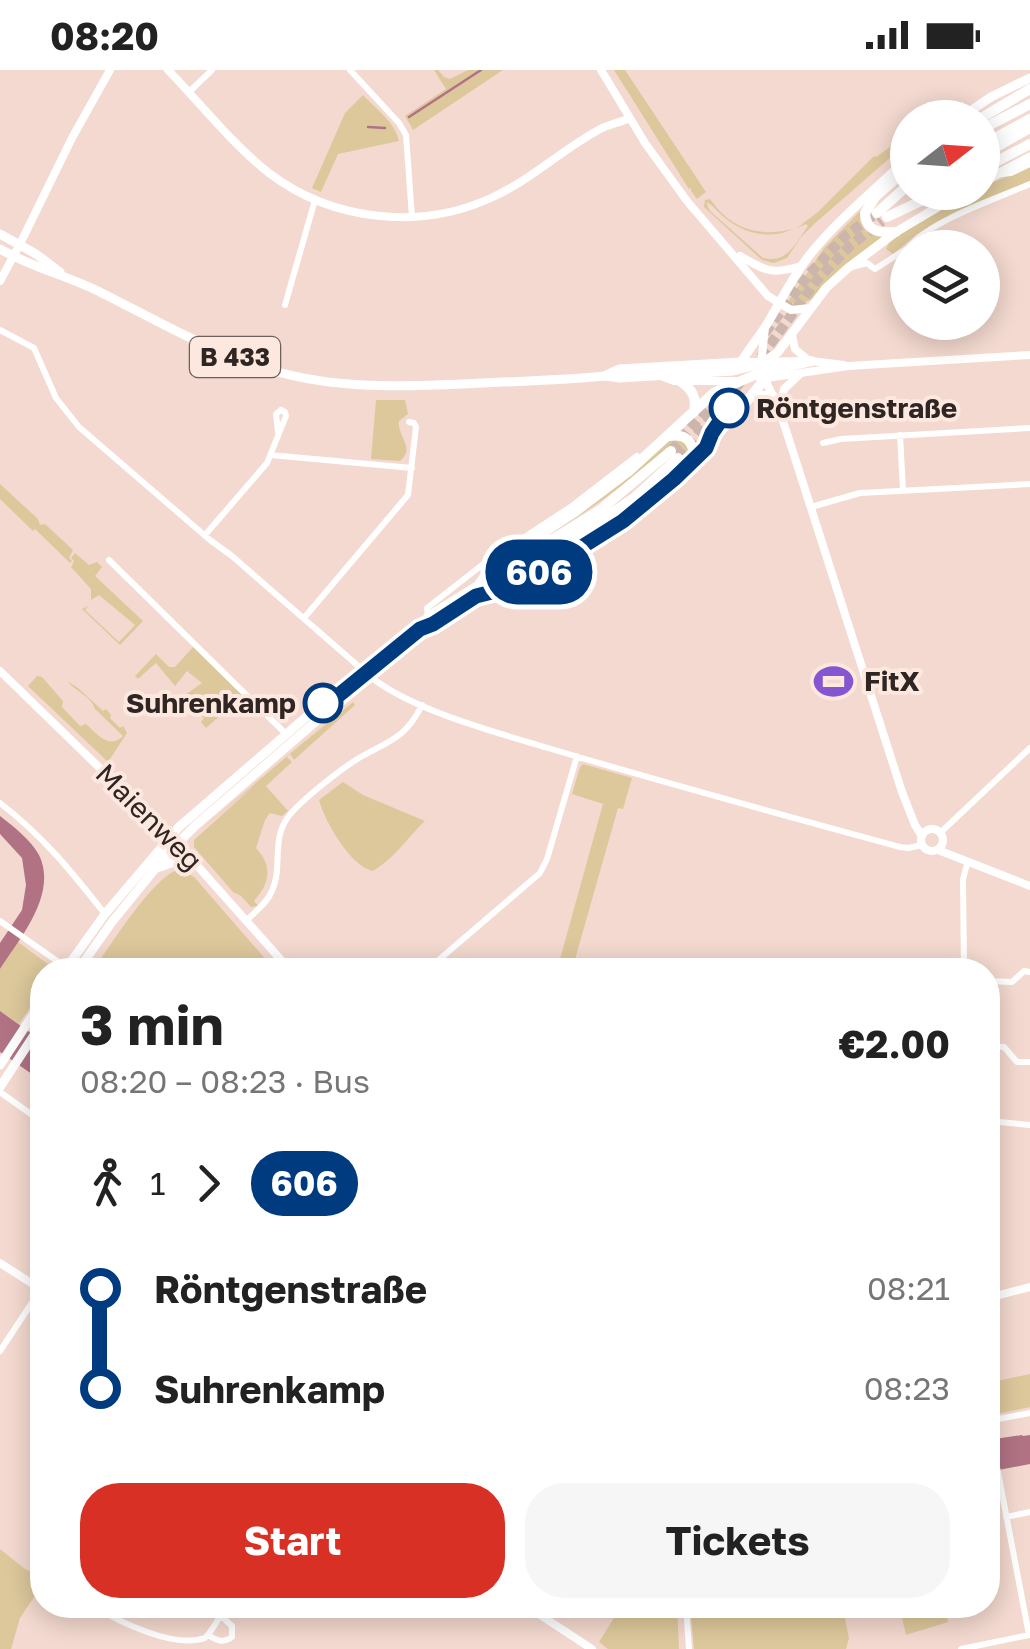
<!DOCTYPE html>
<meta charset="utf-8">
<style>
body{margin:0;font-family:"Golos Text",sans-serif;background:#f6f6f6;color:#222;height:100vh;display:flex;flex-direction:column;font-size:38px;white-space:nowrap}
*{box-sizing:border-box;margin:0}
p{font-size:32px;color:#767676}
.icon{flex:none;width:55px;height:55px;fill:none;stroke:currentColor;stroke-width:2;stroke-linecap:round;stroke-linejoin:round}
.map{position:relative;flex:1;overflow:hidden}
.panel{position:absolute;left:30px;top:888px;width:970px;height:660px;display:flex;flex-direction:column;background:#fff;border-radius:40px;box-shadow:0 5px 25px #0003}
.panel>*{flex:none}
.badge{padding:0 20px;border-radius:32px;font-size:35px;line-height:65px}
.needle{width:65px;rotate:73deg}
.fabs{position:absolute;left:890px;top:30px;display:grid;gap:20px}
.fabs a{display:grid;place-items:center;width:110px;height:110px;border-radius:50%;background:#fff;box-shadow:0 5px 25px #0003;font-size:50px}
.map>.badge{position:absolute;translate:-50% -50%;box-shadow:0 0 0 5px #fff}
.legs{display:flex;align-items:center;gap:15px;height:110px;padding:0 50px;font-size:32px}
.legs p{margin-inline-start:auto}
.overview{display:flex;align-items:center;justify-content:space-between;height:170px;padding:0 50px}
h1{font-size:55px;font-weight:700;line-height:75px}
.action{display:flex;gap:20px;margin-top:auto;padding:20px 50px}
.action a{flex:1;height:115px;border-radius:40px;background:#d93025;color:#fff;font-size:40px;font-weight:700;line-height:115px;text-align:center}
.action a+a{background:#f6f6f6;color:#222}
ul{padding:0 50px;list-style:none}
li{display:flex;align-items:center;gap:35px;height:100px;font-size:38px}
li i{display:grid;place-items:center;width:15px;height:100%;margin:0 12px;background:currentColor}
li i::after{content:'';width:25px;height:25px;margin:-12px;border:8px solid;border-radius:50%;background:#fff}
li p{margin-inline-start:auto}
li:first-child i{background:linear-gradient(#0000 50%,currentColor 0)}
li:last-child i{background:linear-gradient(currentColor 50%,#0000 0)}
.status{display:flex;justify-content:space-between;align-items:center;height:70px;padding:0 50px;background:#fff;direction:ltr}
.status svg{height:28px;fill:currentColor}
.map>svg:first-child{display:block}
</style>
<div class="status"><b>08:20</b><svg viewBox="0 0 49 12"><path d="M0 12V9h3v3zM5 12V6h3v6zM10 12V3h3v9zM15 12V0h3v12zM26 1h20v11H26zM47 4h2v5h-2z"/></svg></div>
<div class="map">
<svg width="1030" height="1579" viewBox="0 0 1030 1579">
<rect width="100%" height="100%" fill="#f3d9cf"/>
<!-- green -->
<path fill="#ddc89c" d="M 434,0 L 438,0 L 444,7 L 450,9 L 468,0 L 503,0 L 413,60 L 405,46 L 446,19 Z
M 614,0 L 625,0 L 706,122 L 697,129 L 691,121 L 691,118 L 689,119 Z
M 363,25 C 376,39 395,52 399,71 L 338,84 L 321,122 L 312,118 L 345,43 Z
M 907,65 L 907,73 L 813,155 L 801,167 L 787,188 L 774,193 L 762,190 L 704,137 L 705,130 L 710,129 C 730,158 758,168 792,159 C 772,170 743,164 724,147 C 717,141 713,135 706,132 L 710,141 L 763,188 C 787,194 795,174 808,156 L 806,154 L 797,158 L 818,142 L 874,86 L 876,87 Z
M 1030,96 L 1030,111 L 937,152 L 917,164 L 893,184 L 886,179 L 891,169 L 935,142 L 970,123 L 982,122 L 983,117 Z
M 862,139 L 860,151 L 866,162 L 883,166 L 842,197 L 812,229 L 802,234 L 790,233 L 789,230 L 824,178 Z
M 376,330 L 405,330 L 408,344 L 399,351 C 397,367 416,377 400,391 L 371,389 Z
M 681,367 L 692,384 C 680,402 664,413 647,427 C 604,461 560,490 509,513 L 606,454 L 680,394 C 679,386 673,380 665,378 L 666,380 C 618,421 571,453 516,485 L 669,370 Z
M 0,414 L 38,449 L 40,455 L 45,454 L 73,480 L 69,488 L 72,491 L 70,493 L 35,459 L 33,461 L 0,429 Z
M 75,483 L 89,495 L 97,492 L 102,497 L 95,506 L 143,551 L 120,575 L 82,539 L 88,536 L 85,540 L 119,572 L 135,555 L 99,525 L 91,530 L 91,519 L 71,497 L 74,491 L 71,488 Z
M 194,576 L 245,624 L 206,658 L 201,652 L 204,648 L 199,644 L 204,638 L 185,625 L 202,613 L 187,601 L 175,616 L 156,593 L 138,609 L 135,606 L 156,584 L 169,597 L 175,597 Z
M 37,606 L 42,607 L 63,631 L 62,637 L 80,656 L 86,654 C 97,664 109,680 123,666 L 95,639 C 91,626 75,621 67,611 L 78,618 L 103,641 L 106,639 L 111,645 L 110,648 L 120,658 L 123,656 L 127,663 L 108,692 L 28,616 Z
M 352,631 L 296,679 L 353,632 L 355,635 L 294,690 L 290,684 L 287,687 L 292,692 L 266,716 L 288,741 L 282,746 L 270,743 L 265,750 L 256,778 C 273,796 270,813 254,831 L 258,836 L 251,837 L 241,826 L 233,822 L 194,777 L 194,770 L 255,715 L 198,762 Z
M 583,694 L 632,708 L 623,739 L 618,738 L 572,900 L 557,900 L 603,734 L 572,724 L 580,697 Z
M 343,712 L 363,725 L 425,751 C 406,769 396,787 373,801 C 351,797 325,752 319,730 Z
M 177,800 L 183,800 L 195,808 L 275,900 L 93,900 C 111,875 151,810 177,800 Z
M 18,872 L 56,900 L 42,900 L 42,920 L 19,954 L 0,941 L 0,899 Z
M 1030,1304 L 1030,1337 L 996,1344 L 994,1342 L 988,1313 Z
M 0,1479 L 25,1499 L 34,1503 L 42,1494 L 42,1515 L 20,1548 L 11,1579 L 0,1579 Z
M 622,1535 L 677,1535 L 679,1579 L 608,1579 L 599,1572 Z
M 690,1535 L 899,1535 L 884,1541 L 853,1535 L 844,1544 L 849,1568 L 846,1579 L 694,1579 Z
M 899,1535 L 945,1535 L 948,1552 L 906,1565 Z"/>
<!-- water -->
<path fill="#b17384" d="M 0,746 C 13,756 31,770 39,785 C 58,824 20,868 0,899 L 0,873 L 22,840 L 26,815 L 22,788 L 0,764 Z
M 0,941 L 42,971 L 42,1011 L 0,982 Z
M 1022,1365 L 1023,1366 L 1030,1365 L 1030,1394 L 988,1402 L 988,1370 Z"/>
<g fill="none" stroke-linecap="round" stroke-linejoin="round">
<!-- stream -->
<path stroke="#b17384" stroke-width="2.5" d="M 409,47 L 481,0
M 368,57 L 385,58"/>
<!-- trunk-tunnel -->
<path stroke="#ccb5ac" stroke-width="10" stroke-dasharray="10 5" stroke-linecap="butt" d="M 765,263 L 810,203 L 845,166 L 877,143
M 761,287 L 817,210 L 851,175 L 882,151
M 671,381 L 725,317
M 678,388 L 744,308"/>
<!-- minor -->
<path stroke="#fff" stroke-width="6" d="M 350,0 L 399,53 L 406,65 L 412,147
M 189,22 L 212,0
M 1002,104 L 1011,103 L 1030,94
M 908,178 C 931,150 996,129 1030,114
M 852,197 L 867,193 L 875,199 L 908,178
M 285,235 L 315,130
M 0,260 L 34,278 L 56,328 L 79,357 L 210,470 L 232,486 L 372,608 C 415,641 495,662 548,678 C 665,713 783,745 900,777 L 908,778 L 922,775
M 278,362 L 276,344 L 281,340
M 900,365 L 903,420
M 823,373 L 841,369 L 1030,358
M 271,385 L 412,398
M 811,437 L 860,423 L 1030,414
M 205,465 L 267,393 L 286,346 L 285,342 L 281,340
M 109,490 L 286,664
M 428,547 L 427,538 L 482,495 L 572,436 L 637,386
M 304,548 L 408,425 L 416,357 L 414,353 L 409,352
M 0,733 C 44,767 71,801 105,844
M 940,763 L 1030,678
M 247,850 C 256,841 267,833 272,821 C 283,797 271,770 288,747 C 301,730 341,699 359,688 C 389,671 406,668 422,635
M 0,851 L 67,898
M 427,900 L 540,803 L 547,789 L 577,686
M 964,900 L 963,809 L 968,791
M 988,911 L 1012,912 L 1024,901 L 1030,902
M 988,976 L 1004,977 L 1017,992 L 1030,992
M 0,1022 L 42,1052
M 988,1051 L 1030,1055
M 0,1281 L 41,1219
M 988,1350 L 1029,1565
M 988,1351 L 1030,1343
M 1006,1447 L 1030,1442
M 92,1535 C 119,1552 174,1579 205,1568 C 214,1559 220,1545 227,1535
M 686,1535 L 689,1579
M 208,1565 C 216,1570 223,1574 232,1567 L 232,1556 L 220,1545
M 961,1579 L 1029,1565"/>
<!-- tertiary -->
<path stroke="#fff" stroke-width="8" d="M 168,0 C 201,34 232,74 269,103 C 332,151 421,161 493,127 C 532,109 564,78 602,58 C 611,54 621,52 630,48
M 601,0 L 645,73 L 687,131 L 768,226 L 791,240 L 810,238
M 20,174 L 72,68 L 110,0
M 740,186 C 766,201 772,205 801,196
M 765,309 L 780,342 L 793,382 L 902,722 L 915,755 L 922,766
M 780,338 L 784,319 L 800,304
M 0,601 L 177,773 L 290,900
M921 770a11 11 0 1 1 22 0a11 11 0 1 1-22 0Z
M 938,780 L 1030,816
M 0,1193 L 42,1220
M 988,1228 L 1030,1217
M 525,1535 L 592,1579"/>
<!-- secondary -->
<path stroke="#fff" stroke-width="8" d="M 0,211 L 20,174
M 792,265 L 795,279 L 807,289
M 741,292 L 811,291 L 844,295
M 761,295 L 765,257
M 661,306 L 674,311 L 736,311
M 760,309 L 848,296 L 1030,285"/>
<!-- primary -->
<path stroke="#fff" stroke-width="9" d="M 960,48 L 991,27 L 1030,8
M 982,112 L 1030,87
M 0,164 L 36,184 L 60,202
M 0,179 C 31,197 65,205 98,221 C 154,249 210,282 271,300 C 341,321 412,316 483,313 C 524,311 565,310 605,306 L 620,308 L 733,301 L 761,294 L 778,282 L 826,218 L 848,198 L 896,162 L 963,122
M 606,305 L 619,299 L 741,292 C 749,279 759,267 767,254 C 781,231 792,208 808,187 C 837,150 874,121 908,88
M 157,798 L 177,791 L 195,792
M 65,900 L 105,844 L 179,757 L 320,635 L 334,629 L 380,590 L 420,559 L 433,554
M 78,900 L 112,852 L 168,783 L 195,756 L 329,640 L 334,629
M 0,995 L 42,931
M 0,1017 L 42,953"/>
<!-- trunk -->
<path stroke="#fff" stroke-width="10" d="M 981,48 L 1030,19
M 982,59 L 1030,34
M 982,75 L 1030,49
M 982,85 L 1030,58
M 982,99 L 1030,74
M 877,143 L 908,115
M 887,147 L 940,122
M 896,162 C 880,163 866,162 865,143 L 875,127 L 908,98
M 680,311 C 692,319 697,327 694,342
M 751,327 L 772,325
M 669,366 C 687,363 693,372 695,389
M 480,513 L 492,497 L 576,441 L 629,401 L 715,322 L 762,302 L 811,291
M 476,526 C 594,496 691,401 765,309
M 428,547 L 600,440 L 671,381
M 433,554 L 606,447 L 634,428 L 678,388"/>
</g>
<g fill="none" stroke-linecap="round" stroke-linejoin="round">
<defs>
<path id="line-1" d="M 323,633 L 334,629 L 420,559 L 433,554 L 476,526 L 504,519 L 545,500 L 623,451 L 674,409 L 706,378 L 712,363 L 729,338"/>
</defs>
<!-- line-1 casing -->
<use href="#line-1" stroke="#fff" stroke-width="22"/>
<!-- line-1 -->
<use href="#line-1" stroke="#003b80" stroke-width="15"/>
</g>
<!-- icons -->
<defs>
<symbol id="stadium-bare" viewBox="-9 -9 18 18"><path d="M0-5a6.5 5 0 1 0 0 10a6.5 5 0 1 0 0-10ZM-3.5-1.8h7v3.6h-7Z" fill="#8556cf" stroke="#fce8df" stroke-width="2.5" paint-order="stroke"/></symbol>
</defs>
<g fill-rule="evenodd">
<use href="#stadium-bare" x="806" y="584" width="55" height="55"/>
</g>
<!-- markers -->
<g fill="#fff" stroke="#003b80" stroke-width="5">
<circle cx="729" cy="338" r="18"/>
<circle cx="323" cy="633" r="18"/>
</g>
<g text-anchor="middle" stroke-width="8" stroke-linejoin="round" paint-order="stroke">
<!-- shield labels -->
<rect fill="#fce8df" stroke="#6c605b" stroke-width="2.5" x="190" y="267" width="90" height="40" rx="8"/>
<g font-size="25" font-weight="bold" fill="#2f2522">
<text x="235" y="296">B 433</text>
</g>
<!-- stop labels -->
<g font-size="28" font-weight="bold" fill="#2f2522" stroke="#fce8df" text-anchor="start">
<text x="756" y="348">Röntgenstraße</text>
<text x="296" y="643" text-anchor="end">Suhrenkamp</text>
</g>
<!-- poi labels -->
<g font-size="28" font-weight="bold" fill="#2f2522" stroke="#fce8df" text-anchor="start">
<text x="864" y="621">FitX</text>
</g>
<!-- street labels -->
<g font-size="28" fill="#2f2522" stroke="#fce8df">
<text transform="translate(149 747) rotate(45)" y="10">Maienweg</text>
</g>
</g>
</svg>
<div class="fabs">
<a><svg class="needle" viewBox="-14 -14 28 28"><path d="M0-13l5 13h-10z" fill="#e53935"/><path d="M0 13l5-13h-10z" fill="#767676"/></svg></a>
<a><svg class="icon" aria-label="layers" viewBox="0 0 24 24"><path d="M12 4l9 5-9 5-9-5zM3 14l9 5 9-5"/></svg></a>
</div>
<b class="badge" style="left:539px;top:502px;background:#003b80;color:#fff">606</b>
<section class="panel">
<div class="overview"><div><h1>3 min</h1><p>08:20 – 08:23 · Bus</p></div><b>€2.00</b></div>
<div class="legs"><svg class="icon" aria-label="walk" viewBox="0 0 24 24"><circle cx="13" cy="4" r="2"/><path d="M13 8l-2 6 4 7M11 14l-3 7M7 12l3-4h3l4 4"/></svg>1<svg class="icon" aria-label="forward" viewBox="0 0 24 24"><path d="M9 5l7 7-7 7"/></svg><b class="badge" style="background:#003b80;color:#fff">606</b></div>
<ul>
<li><i style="color:#003b80"></i><b>Röntgenstraße</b><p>08:21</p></li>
<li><i style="color:#003b80"></i><b>Suhrenkamp</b><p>08:23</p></li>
</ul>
<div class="action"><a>Start</a><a>Tickets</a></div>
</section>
</div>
